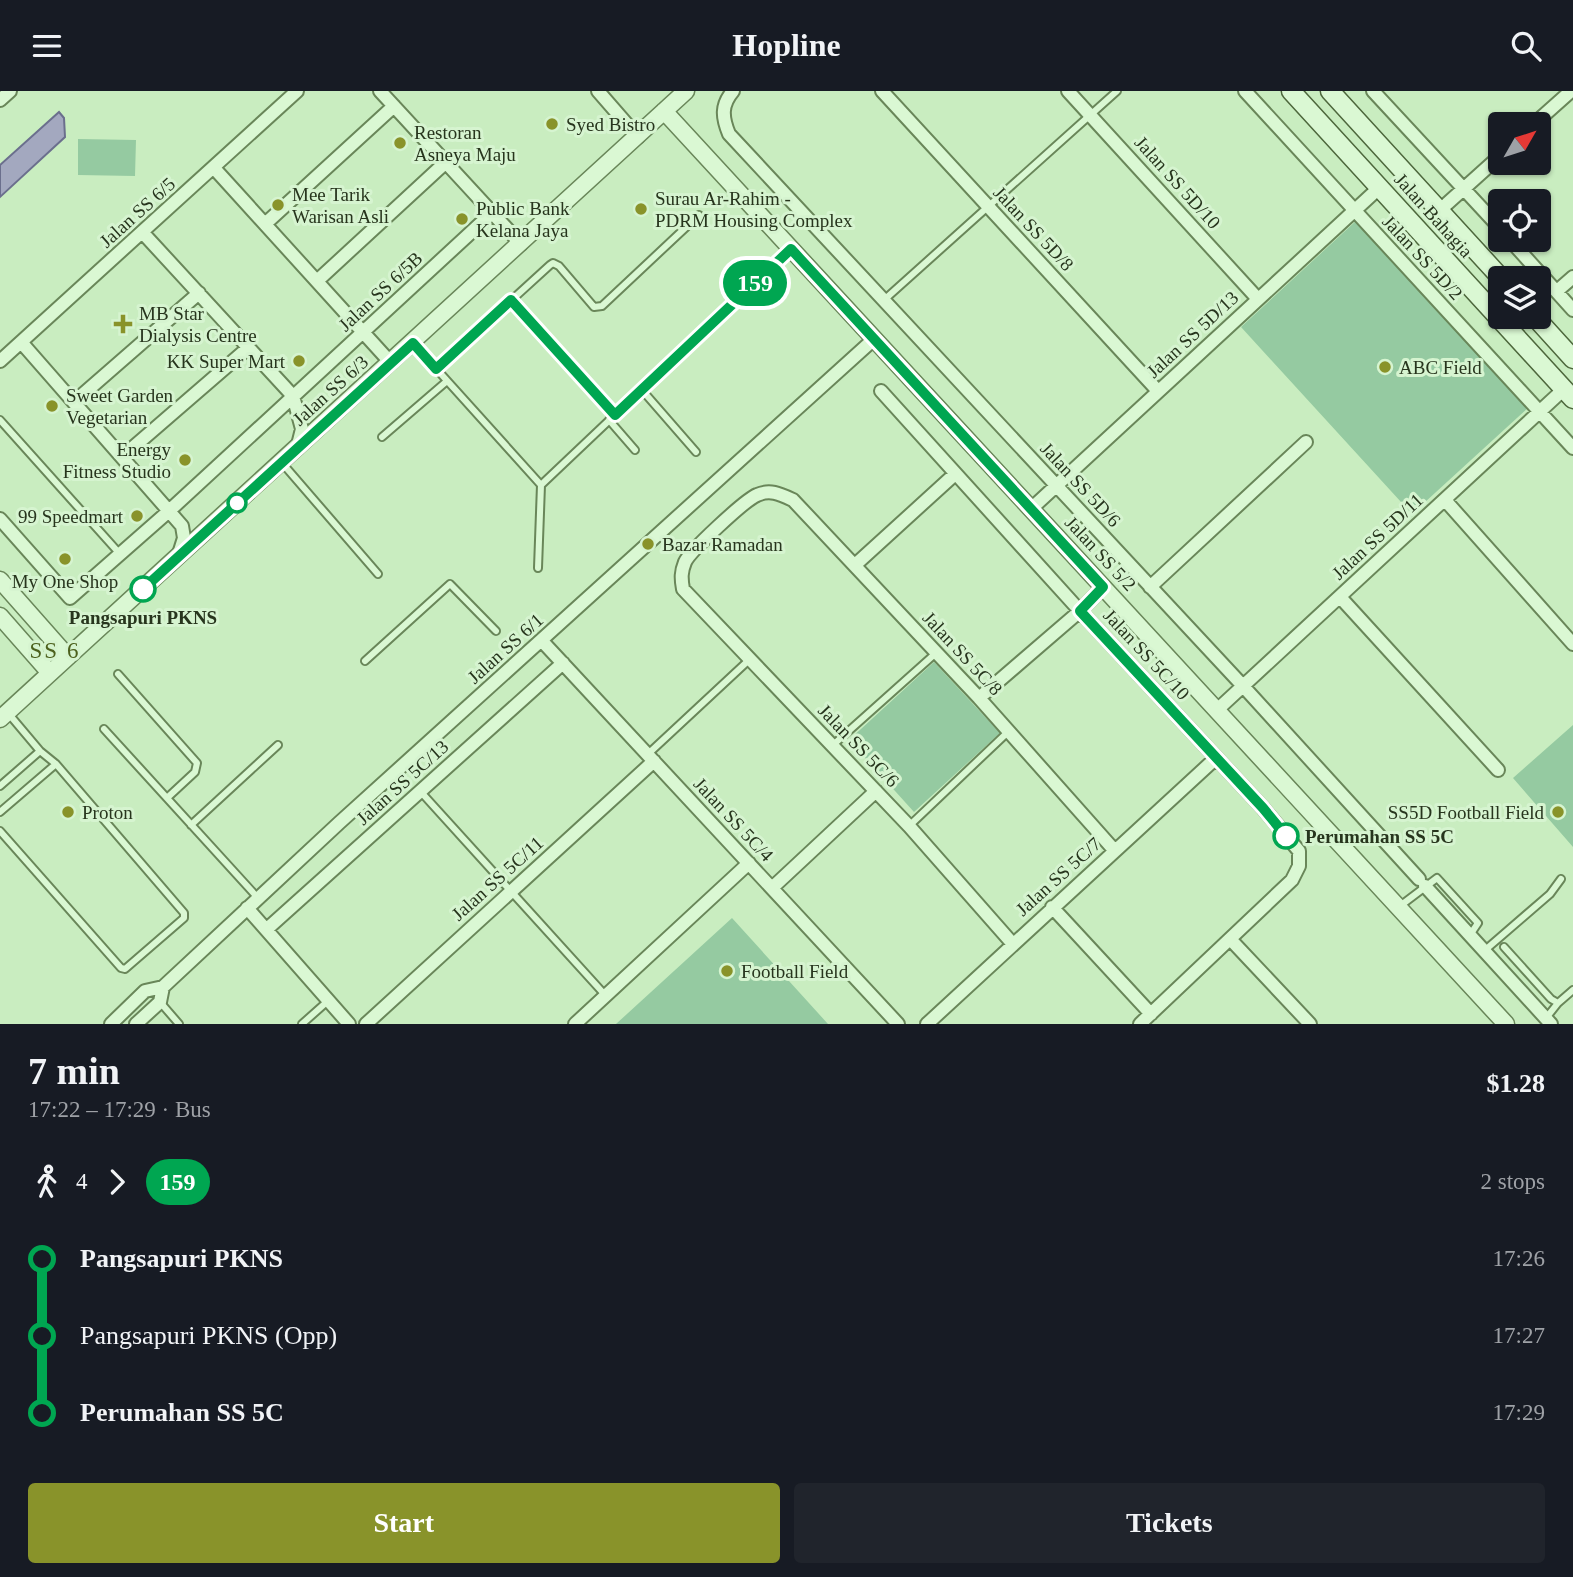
<!DOCTYPE html>
<meta charset="utf-8">
<style>
body{margin:0;font-family:Georgia,serif;background:#20242c;color:#f1f3f6;height:100vh;display:flex;flex-direction:column;font-size:26px;white-space:nowrap}
*{box-sizing:border-box;margin:0}
p{font-size:23px;color:#9ea1a6}
.icon{flex:none;width:38px;height:38px;fill:none;stroke:currentColor;stroke-width:2;stroke-linecap:round;stroke-linejoin:round}
.map{position:relative;height:933px;overflow:hidden}
.details{display:flex;flex-direction:column;background:#171b24;flex:1}
.details>*{flex:none}
.badge{padding:0 14px;border-radius:23px;font-size:24px;line-height:46px}
.needle{width:46px;rotate:51deg}
.controls{position:absolute;left:1488px;top:21px;display:grid;gap:14px}
.controls a{display:grid;place-items:center;width:63px;height:63px;border-radius:7px;background:#171b24;box-shadow:0 2px 5px #0004;font-size:35px}
.map>.badge{position:absolute;translate:-50% -50%;box-shadow:0 0 0 4px #fff}
.legs{display:flex;align-items:center;gap:10px;height:77px;padding:0 28px;font-size:23px}
.legs p{margin-inline-start:auto}
.head{display:flex;align-items:center;justify-content:space-between;height:119px;padding:0 28px}
h1{font-size:38px;font-weight:800;line-height:52px}
.cta{display:flex;gap:14px;margin-top:auto;padding:14px 28px}
.cta a{flex:1;height:80px;border-radius:7px;background:#89932a;color:#fff;font-size:28px;font-weight:800;line-height:80px;text-align:center}
.cta a+a{background:#20242c;color:#f1f3f6}
ul{padding:0 28px;list-style:none}
li{display:flex;align-items:center;gap:24px;height:77px;font-size:26px}
li i{display:grid;place-items:center;width:10px;height:100%;margin:0 9px;background:currentColor}
li i::after{content:'';width:18px;height:18px;margin:-9px;border:5px solid;border-radius:50%;background:#171b24}
li p{margin-inline-start:auto}
li:first-child i{background:linear-gradient(#0000 50%,currentColor 0)}
li:last-child i{background:linear-gradient(currentColor 50%,#0000 0)}
header{display:flex;justify-content:space-between;align-items:center;height:91px;padding:0 28px;background:#171b24;font-size:32px;font-weight:800}
.map>svg:first-child{display:block}
</style>
<header><svg class="icon" aria-label="menu" viewBox="0 0 24 24"><path d="M4 6h16M4 12h16M4 18h16"/></svg>Hopline<svg class="icon" aria-label="search" viewBox="0 0 24 24"><circle cx="10" cy="10" r="6"/><path d="M15 15l6 6"/></svg></header>
<div class="map">
<svg width="1573" height="933" viewBox="0 0 1573 933">
<rect width="100%" height="100%" fill="#c9edc0"/>
<!-- green -->
<path fill="#95caa1" d="M 78,48 L 136,49 L 135,85 L 78,84 Z
M 1357,129 L 1529,316 L 1412,423 L 1241,236 Z
M 934,571 L 1000,642 L 914,721 L 849,649 Z
M 1573,634 L 1573,756 L 1513,687 Z
M 732,827 L 828,933 L 616,933 Z"/>
<!-- water -->
<path fill="#a3a8bf" stroke="#6b6f8d" stroke-width="2" d="M 59,21 L 64,27 L 65,46 L 0,106 L 0,74 Z"/>
<g fill="none" stroke-linecap="round" stroke-linejoin="round">
<defs>
<path id="service" d="M 511,209 L 615,324
M 884,209 L 1117,0
M 414,253 L 541,394
M 436,278 L 550,174 L 553,172 L 559,175 L 594,216 L 602,215 L 699,124
M 642,299 L 696,361
M 0,329 L 120,463
M 609,329 L 635,359
M 382,346 L 447,290
M 283,373 L 378,483
M 538,477 L 541,394 L 789,159
M 365,570 L 450,493 L 496,540
M 118,583 L 197,672 L 195,681 L 167,707
M 104,638 L 258,807
M 833,654 L 936,562
M 648,663 L 749,569
M 0,695 L 40,660
M 420,700 L 606,905
M 0,721 L 56,673
M 191,734 L 278,654
M 909,735 L 1009,640
M 0,740 L 121,877 L 125,878 L 184,827 L 184,822 L 56,673 L 40,660 L 8,622
M 1400,815 L 1437,787 L 1478,832 L 1470,844
M 1504,856 L 1551,908 L 1558,912 L 1546,927
M 1484,860 L 1550,803 L 1561,788
M 160,911 L 179,933
M 1558,912 L 1573,899
M 302,933 L 329,909"/>
<path id="minor" d="M 380,0 L 521,153
M 598,0 L 638,46
M 733,0 C 721,14 722,26 729,43 L 1243,595 L 1419,788
M 882,0 L 1158,300
M 1068,0 L 1258,208
M 1245,0 L 1573,357
M 1373,0 L 1500,137
M 0,9 L 10,0
M 1534,33 L 1571,0
M 214,77 L 391,272
M 1440,119 L 1500,65
M 265,133 L 394,15
M 143,142 L 293,305 L 302,338 L 297,358
M 1510,149 L 1573,219
M 317,190 L 446,71
M 1557,200 L 1573,186
M 21,251 L 182,435 L 184,447 L 178,466
M 0,270 L 297,0
M 881,300 L 1080,520 L 1263,717 L 1299,760 L 1299,775 L 1292,789 L 1140,933
M 74,311 L 199,202
M 122,366 L 248,257
M 1445,409 L 1573,553
M 1031,418 L 1380,96
M 0,428 L 70,507 L 169,420 L 492,122
M 855,474 L 955,383
M 1150,496 L 1306,351
M 1340,506 L 1498,679
M 542,550 L 898,933
M 979,607 L 1080,520 L 1103,496
M 1217,619 L 1564,298
M 1425,795 L 1551,933
M 772,797 L 876,700
M 1052,816 L 1151,923
M 247,817 L 349,933
M 267,838 L 563,572
M 1231,849 L 1310,933
M 1012,852 L 909,735 L 683,498 C 681,487 681,481 685,471 C 690,460 745,409 757,404 C 770,398 780,403 793,409 L 979,607 L 1115,760
M 111,933 L 145,900 L 163,896 L 339,732 L 874,248
M 136,933 L 160,911 L 163,896
M 366,933 L 654,670
M 575,933 L 749,772
M 927,933 L 1216,667"/>
<path id="tertiary" d="M 664,20 L 1506,933
M 0,489 L 68,566
M 0,525 L 50,582
M 0,628 L 686,0"/>
<path id="secondary" d="M 1291,0 L 1573,308
M 1330,0 L 1501,187
M 1535,226 L 1573,268"/>
</defs>
<!-- service casing -->
<use href="#service" stroke="#698659" stroke-width="10"/>
<!-- minor casing -->
<use href="#minor" stroke="#698659" stroke-width="16"/>
<!-- tertiary casing -->
<use href="#tertiary" stroke="#698659" stroke-width="19"/>
<!-- secondary casing -->
<use href="#secondary" stroke="#4d673c" stroke-width="21"/>
<!-- service -->
<use href="#service" stroke="#daf8d3" stroke-width="6"/>
<!-- minor -->
<use href="#minor" stroke="#daf8d3" stroke-width="12"/>
<!-- tertiary -->
<use href="#tertiary" stroke="#daf8d3" stroke-width="16"/>
<!-- secondary -->
<use href="#secondary" stroke="#daf8d3" stroke-width="18"/>
</g>
<g fill="none" stroke-linecap="round" stroke-linejoin="round">
<defs>
<path id="line-1" d="M 143,498 L 413,252 L 436,278 L 511,209 L 615,324 L 791,158 L 1103,496 L 1080,520 L 1263,717 L 1286,745"/>
</defs>
<!-- line-1 casing -->
<use href="#line-1" stroke="#fff" stroke-width="16"/>
<!-- line-1 -->
<use href="#line-1" stroke="#00a651" stroke-width="10"/>
</g>
<!-- markers -->
<g fill="#89932a" stroke="#d6f4d0" stroke-width="2.5">
<circle cx="552" cy="33" r="7"/>
<circle cx="400" cy="52" r="7"/>
<circle cx="278" cy="114" r="7"/>
<circle cx="641" cy="118" r="7"/>
<circle cx="462" cy="128" r="7"/>
<path d="M119.5 222.5h7v7h7v7h-7v7h-7v-7h-7v-7h7z"/>
<circle cx="299" cy="270" r="7"/>
<circle cx="1385" cy="276" r="7"/>
<circle cx="52" cy="315" r="7"/>
<circle cx="185" cy="369" r="7"/>
<circle cx="137" cy="425" r="7"/>
<circle cx="648" cy="453" r="7"/>
<circle cx="65" cy="468" r="7"/>
<circle cx="68" cy="721" r="7"/>
<circle cx="1558" cy="721" r="7"/>
<circle cx="727" cy="880" r="7"/>
</g>
<g fill="#fff" stroke="#00a651" stroke-width="3.5">
<circle cx="237" cy="412" r="9"/>
<circle cx="143" cy="498" r="12"/>
<circle cx="1286" cy="745" r="12"/>
</g>
<g text-anchor="middle" stroke-width="6" stroke-linejoin="round" paint-order="stroke">
<!-- poi labels -->
<g font-size="19" fill="#27351d" stroke="#d6f4d0" text-anchor="start">
<text x="566" y="40">Syed Bistro</text>
<text x="414" y="48">Restoran<tspan x="414" dy="22">Asneya Maju</tspan></text>
<text x="292" y="110">Mee Tarik<tspan x="292" dy="22">Warisan Asli</tspan></text>
<text x="655" y="114">Surau Ar-Rahim -<tspan x="655" dy="22">PDRM Housing Complex</tspan></text>
<text x="476" y="124">Public Bank<tspan x="476" dy="22">Kelana Jaya</tspan></text>
<text x="139" y="229">MB Star<tspan x="139" dy="22">Dialysis Centre</tspan></text>
<text x="285" y="277" text-anchor="end">KK Super Mart</text>
<text x="1399" y="283">ABC Field</text>
<text x="66" y="311">Sweet Garden<tspan x="66" dy="22">Vegetarian</tspan></text>
<text x="171" y="365" text-anchor="end">Energy<tspan x="171" dy="22">Fitness Studio</tspan></text>
<text x="123" y="432" text-anchor="end">99 Speedmart</text>
<text x="662" y="460">Bazar Ramadan</text>
<text x="65" y="497" text-anchor="middle">My One Shop</text>
<text x="82" y="728">Proton</text>
<text x="1544" y="728" text-anchor="end">SS5D Football Field</text>
<text x="741" y="887">Football Field</text>
</g>
<!-- street labels -->
<g font-size="19" fill="#27351d" stroke="#d6f4d0">
<text transform="translate(1178 91) rotate(48)" y="7">Jalan SS 5D/10</text>
<text transform="translate(137 121) rotate(-42)" y="7">Jalan SS 6/5</text>
<text transform="translate(1434 124) rotate(48)" y="7">Jalan Bahagia</text>
<text transform="translate(1034 137) rotate(47)" y="7">Jalan SS 5D/8</text>
<text transform="translate(1423 166) rotate(47)" y="7">Jalan SS 5D/2</text>
<text transform="translate(380 200) rotate(-43)" y="7">Jalan SS 6/5B</text>
<text transform="translate(1192 243) rotate(-43)" y="7">Jalan SS 5D/13</text>
<text transform="translate(330 299) rotate(-42)" y="7">Jalan SS 6/3</text>
<text transform="translate(1081 393) rotate(47)" y="7">Jalan SS 5D/6</text>
<text transform="translate(1377 445) rotate(-43)" y="7">Jalan SS 5D/11</text>
<text transform="translate(1101 462) rotate(47)" y="7">Jalan SS 5/2</text>
<text transform="translate(505 557) rotate(-42)" y="7">Jalan SS 6/1</text>
<text transform="translate(963 562) rotate(47)" y="7">Jalan SS 5C/8</text>
<text transform="translate(1147 563) rotate(47)" y="7">Jalan SS 5C/10</text>
<text transform="translate(859 654) rotate(46)" y="7">Jalan SS 5C/6</text>
<text transform="translate(402 691) rotate(-42)" y="7">Jalan SS 5C/13</text>
<text transform="translate(734 728) rotate(47)" y="7">Jalan SS 5C/4</text>
<text transform="translate(1058 785) rotate(-42)" y="7">Jalan SS 5C/7</text>
<text transform="translate(497 787) rotate(-42)" y="7">Jalan SS 5C/11</text>
</g>
<!-- stop labels -->
<g font-size="19" font-weight="bold" fill="#27351d" stroke="#d6f4d0">
<text x="143" y="533">Pangsapuri PKNS</text>
<text x="1305" y="752" text-anchor="start">Perumahan SS 5C</text>
</g>
<!-- quarter labels -->
<g font-size="23" letter-spacing="2" fill="#4c611d" stroke="#d6f4d0">
<text x="55" y="567">SS 6</text>
</g>
</g>
</svg>
<div class="controls">
<a><svg class="needle" viewBox="-14 -14 28 28"><path d="M0-13l5 13h-10z" fill="#e53935"/><path d="M0 13l5-13h-10z" fill="#9ea1a6"/></svg></a>
<a><svg class="icon" aria-label="locate" viewBox="0 0 24 24"><circle cx="12" cy="12" r="6"/><path d="M12 2v4M12 18v4M2 12h4M18 12h4"/></svg></a>
<a><svg class="icon" aria-label="layers" viewBox="0 0 24 24"><path d="M12 4l9 5-9 5-9-5zM3 14l9 5 9-5"/></svg></a>
</div>
<b class="badge" style="left:755px;top:192px;background:#00a651;color:#fff">159</b>
</div>
<section class="details">
<div class="head"><div><h1>7 min</h1><p>17:22 – 17:29 · Bus</p></div><b>$1.28</b></div>
<div class="legs"><svg class="icon" aria-label="walk" viewBox="0 0 24 24"><circle cx="13" cy="4" r="2"/><path d="M13 8l-2 6 4 7M11 14l-3 7M7 12l3-4h3l4 4"/></svg>4<svg class="icon" aria-label="forward" viewBox="0 0 24 24"><path d="M9 5l7 7-7 7"/></svg><b class="badge" style="background:#00a651;color:#fff">159</b><p>2 stops</p></div>
<ul>
<li><i style="color:#00a651"></i><b>Pangsapuri PKNS</b><p>17:26</p></li>
<li><i style="color:#00a651"></i><span>Pangsapuri PKNS (Opp)</span><p>17:27</p></li>
<li><i style="color:#00a651"></i><b>Perumahan SS 5C</b><p>17:29</p></li>
</ul>
<div class="cta"><a>Start</a><a>Tickets</a></div>
</section>
